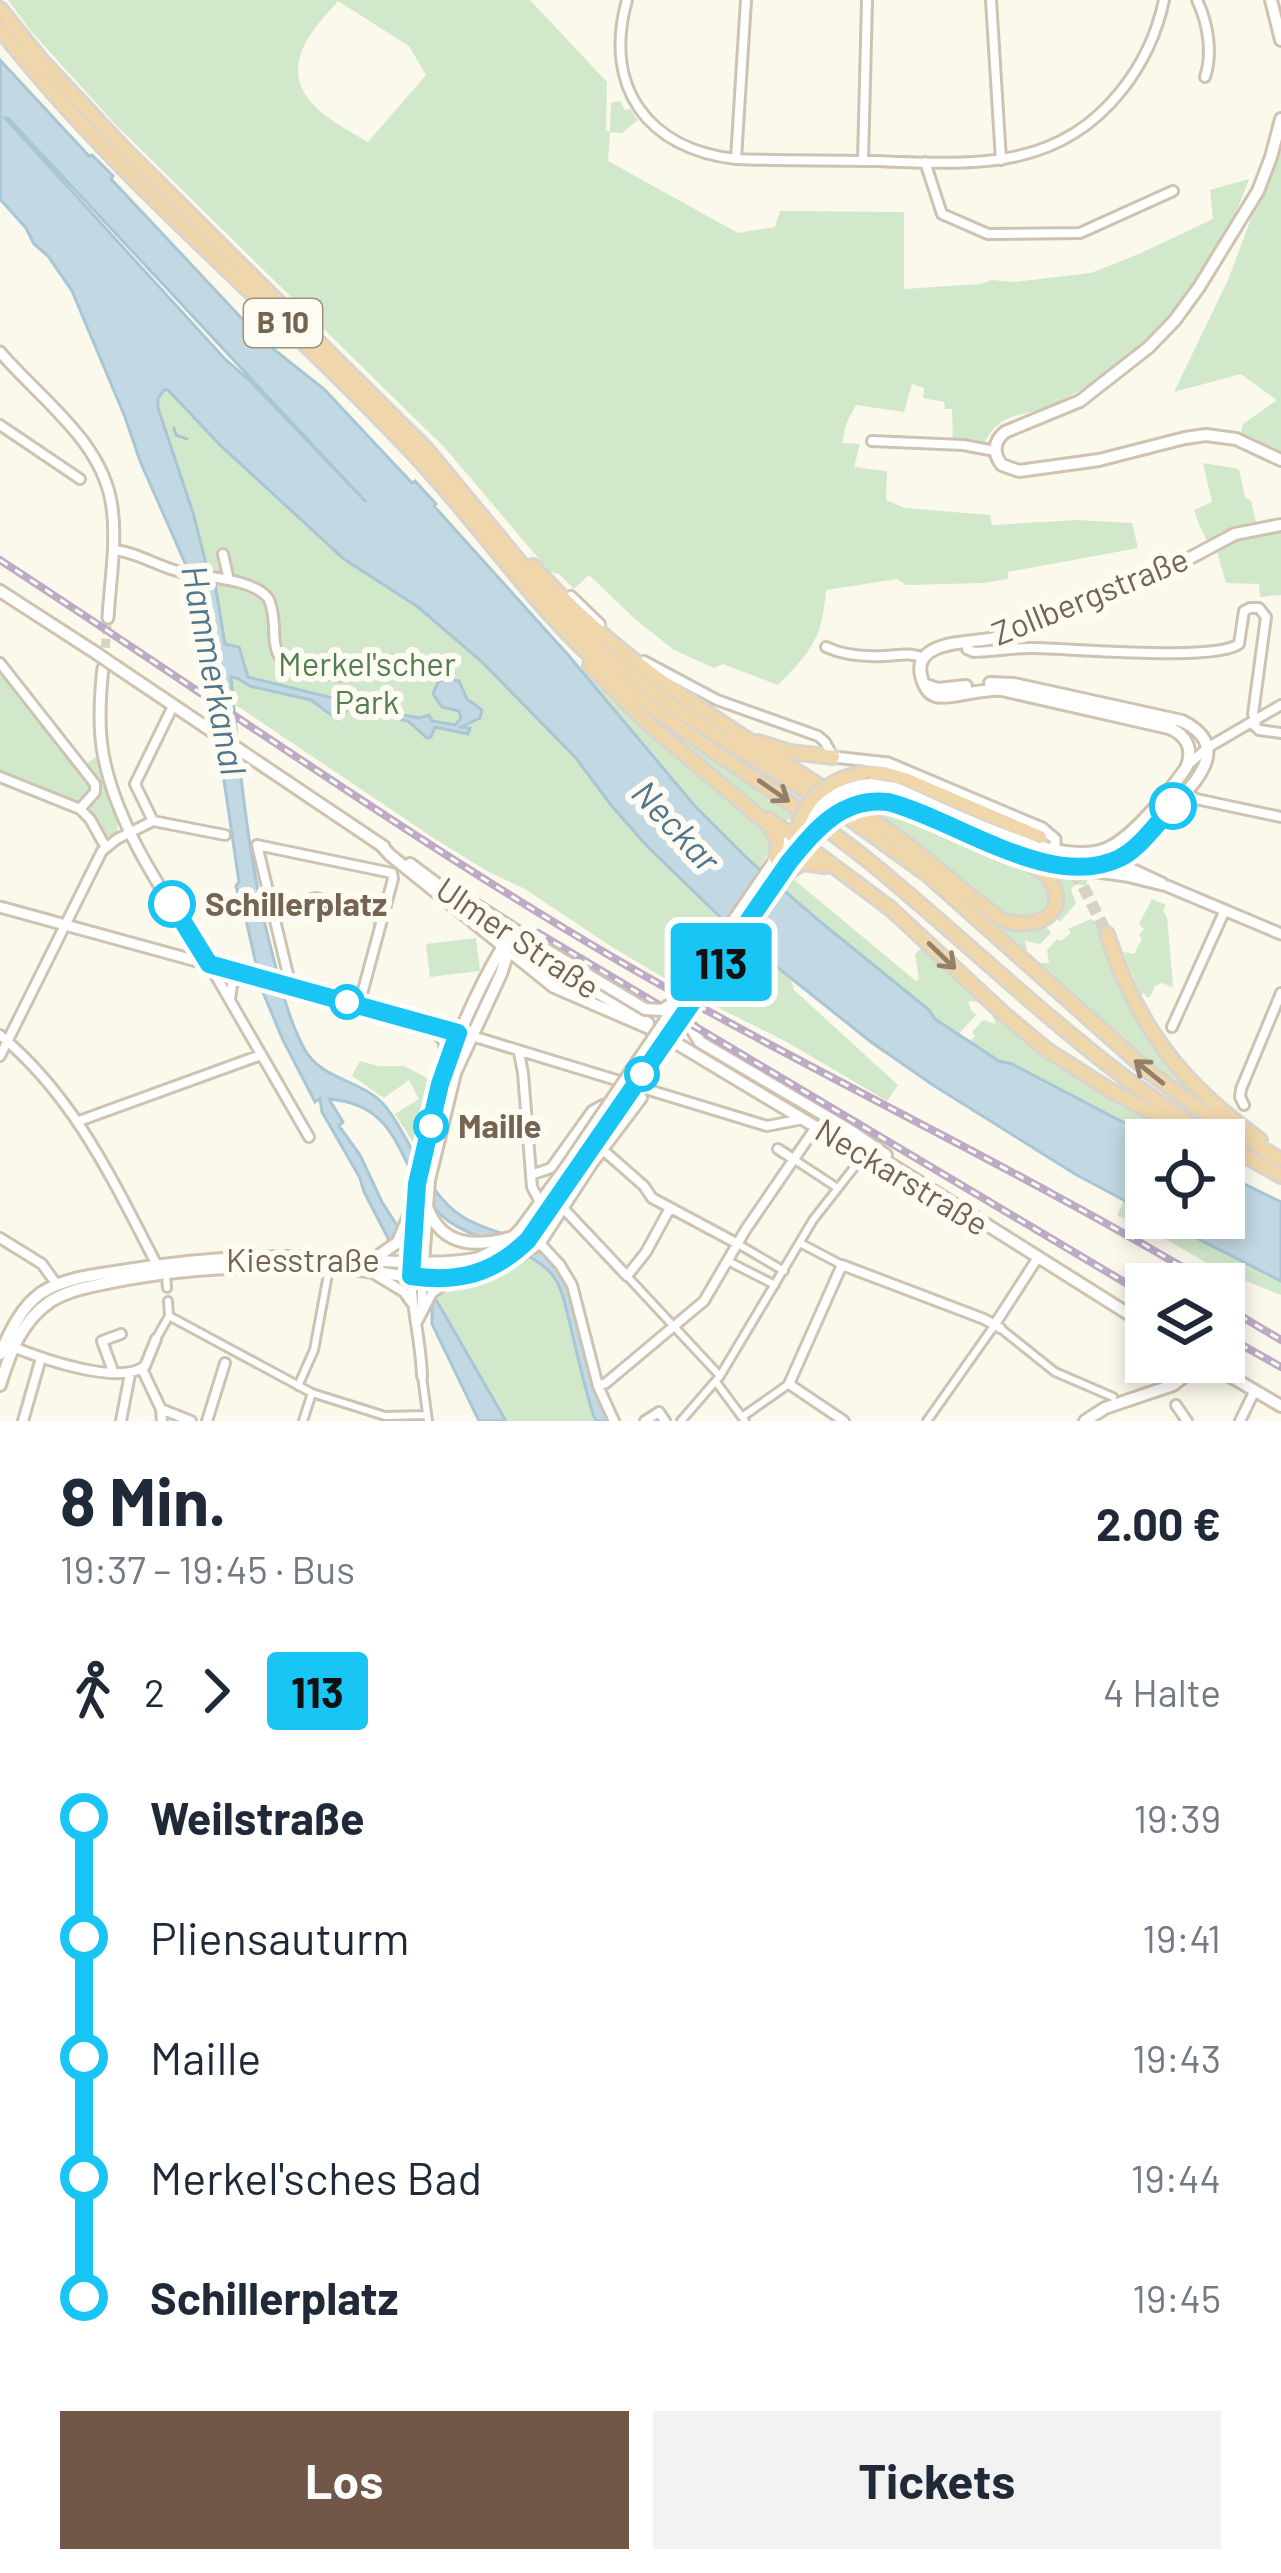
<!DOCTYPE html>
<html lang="de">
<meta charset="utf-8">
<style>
body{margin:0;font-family:Barlow,sans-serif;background:#f2f2f3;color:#1f2937;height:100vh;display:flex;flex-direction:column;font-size:45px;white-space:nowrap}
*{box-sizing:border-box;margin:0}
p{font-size:39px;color:#747a83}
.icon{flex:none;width:66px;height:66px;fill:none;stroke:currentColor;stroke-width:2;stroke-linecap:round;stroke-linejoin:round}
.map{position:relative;height:1421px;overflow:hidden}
.drawer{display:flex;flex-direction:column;background:#fff;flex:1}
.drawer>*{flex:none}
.badge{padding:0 24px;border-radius:9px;font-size:42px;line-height:78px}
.tools{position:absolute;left:1125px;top:1119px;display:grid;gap:24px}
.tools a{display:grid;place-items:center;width:120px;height:120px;border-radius:0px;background:#fff;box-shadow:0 6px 18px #0003;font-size:60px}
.map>.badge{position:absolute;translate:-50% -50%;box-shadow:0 0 0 6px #fff}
.legs{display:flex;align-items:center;gap:18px;height:132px;padding:0 60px;font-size:39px}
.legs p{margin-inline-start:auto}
.overview{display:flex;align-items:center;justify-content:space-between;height:204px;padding:0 60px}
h1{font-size:66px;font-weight:700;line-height:90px}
.cta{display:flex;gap:24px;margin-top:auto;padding:24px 60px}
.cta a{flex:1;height:138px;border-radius:0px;background:#725749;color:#fff;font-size:48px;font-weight:700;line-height:138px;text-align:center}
.cta a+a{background:#f2f2f3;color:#1f2937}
ul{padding:0 60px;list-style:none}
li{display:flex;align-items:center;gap:42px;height:120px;font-size:45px}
li i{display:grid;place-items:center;width:18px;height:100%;margin:0 15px;background:currentColor}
li i::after{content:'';width:30px;height:30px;margin:-15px;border:9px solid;border-radius:50%;background:#fff}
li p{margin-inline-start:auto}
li:first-child i{background:linear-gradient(#0000 50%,currentColor 0)}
li:last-child i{background:linear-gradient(currentColor 50%,#0000 0)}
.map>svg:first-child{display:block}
</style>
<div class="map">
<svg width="1281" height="1421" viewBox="0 0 1281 1421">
<rect width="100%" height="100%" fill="#fbf8ec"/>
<!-- green -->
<path fill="#d2e8cb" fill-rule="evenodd" d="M 8,0 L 530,0 L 607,82 L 606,131 L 610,131 L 611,103 L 620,101 L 625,110 L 630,109 L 638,120 L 622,133 L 610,132 L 608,161 L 738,233 L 775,227 L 780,211 L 904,212 L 904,289 L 980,284 L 992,280 L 1014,282 L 1091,273 L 1141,253 L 1213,219 L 1210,190 L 1249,179 C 1226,248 1163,342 1099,379 C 1084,388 1067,398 1050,406 C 1021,418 1000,410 983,446 L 953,442 L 952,409 L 945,409 L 944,402 L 923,398 L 924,388 L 912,384 L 904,412 L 856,405 L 846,424 L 842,443 L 860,444 L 854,467 L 887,471 L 886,500 L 905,508 L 990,515 L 992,525 L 1077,520 L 1132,523 L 1138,548 L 1008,572 L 1008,579 L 984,583 L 906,585 L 897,579 L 826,590 C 822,639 812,650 778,685 L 723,664 L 714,668 L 674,650 L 635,619 L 589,575 L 574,589 L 559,574 L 550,572 L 446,449 L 116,125 L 30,30 ZM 338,1 L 409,46 L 426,75 L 368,142 C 329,119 277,94 307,40 C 315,26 328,13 338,1 Z
M 1281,151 L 1281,455 L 1240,436 L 1243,424 L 1277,400 L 1241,374 L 1174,392 L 1228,280 L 1255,208 L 1270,181 Z
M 167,390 L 221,446 L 344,559 L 418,607 L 481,661 L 576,758 L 611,805 L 646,845 L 721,920 L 676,985 L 612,947 L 525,889 L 487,871 L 435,839 L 233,703 L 215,584 L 209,575 L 193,513 L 158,408 L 160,393 Z
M 1203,463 L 1239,469 L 1245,497 L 1251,501 L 1256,522 L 1227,532 L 1208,542 L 1200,527 L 1194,510 L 1212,502 Z
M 1281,531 L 1281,595 L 1260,597 L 1259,584 L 1226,583 L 1217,552 L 1240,539 Z
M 581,666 L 647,730 L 767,834 L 771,848 L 759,869 C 693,806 636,738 579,668 Z
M 0,674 L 81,768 L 97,756 L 118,822 L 117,832 L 112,836 L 102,835 L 83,807 L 0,773 Z
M 643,707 L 798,813 L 792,821 L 788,819 L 784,825 C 732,791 687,750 641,709 Z
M 864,810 L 900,814 L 1034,871 C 1051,884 1061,917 1030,920 C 1023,921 1015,919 1008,918 Z
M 1047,869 L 1089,875 L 1086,886 L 1075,884 L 1071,890 L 1076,903 L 1060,922 L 1056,918 L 1046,926 L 1051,933 L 1040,944 L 1025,941 L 1028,956 L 992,923 L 995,919 L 1006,925 L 1056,909 Z
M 791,877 L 916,981 L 919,979 L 915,954 L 924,946 L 986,1002 L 984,1005 L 981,1002 L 968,1001 L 971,1010 L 976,1015 L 958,1035 L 937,1020 L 929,1010 L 782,889 Z
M 1152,899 L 1166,905 L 1163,911 L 1167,917 L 1173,985 L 1172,987 L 1162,983 L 1155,986 L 1150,997 L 1146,997 L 1144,993 L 1141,994 L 1123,952 L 1134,954 L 1142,939 L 1139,935 L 1144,929 L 1139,924 Z
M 1091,919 L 1111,932 L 1101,936 C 1116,977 1131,1015 1156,1050 C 1167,1066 1182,1080 1193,1095 C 1139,1068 1080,1004 1034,963 L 1049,963 L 1047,950 L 1057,939 L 1061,941 L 1071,933 L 1068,929 Z
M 476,938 L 480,971 L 430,977 L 426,944 Z
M 747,943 L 791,980 L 794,990 L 898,1085 L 887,1101 L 785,1041 L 707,1002 L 713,992 L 719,992 L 720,982 Z
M 992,1008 L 1194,1140 L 1157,1140 L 1012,1064 L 999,1061 L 969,1042 L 975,1036 L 972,1032 L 983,1020 L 996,1024 L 990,1011 Z
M 360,1061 L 378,1066 L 404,1066 L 433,1081 L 418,1144 L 414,1144 L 395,1114 L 419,1099 L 409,1080 L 384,1098 L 352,1076 Z
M 1124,1201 L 1146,1212 L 1146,1218 L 1157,1218 L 1281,1281 L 1281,1295 L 1241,1279 L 1239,1282 L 1169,1241 L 1117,1215 Z
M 532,1259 L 546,1267 L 559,1284 L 596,1421 L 506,1421 L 435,1298 C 448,1290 461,1290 475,1284 C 493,1276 512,1260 532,1259 Z"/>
<!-- water -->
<path fill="#c2d8e3" stroke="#a9c6d4" stroke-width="3" fill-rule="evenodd" d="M 0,60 L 89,156 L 92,155 L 113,176 L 111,179 L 262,340 L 324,389 L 412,483 L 415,481 L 436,504 L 434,506 L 569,656 L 694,805 L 751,862 L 817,919 L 929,1010 L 935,1019 L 999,1061 L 1012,1064 L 1157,1140 L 1146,1140 L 1146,1212 L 1075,1174 L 933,1085 L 871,1042 L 747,943 L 646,845 L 611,805 L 576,758 L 481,661 L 418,607 L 344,559 L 221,446 L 168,390 L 164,390 L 158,398 L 158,408 L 193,513 L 209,575 L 215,583 L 225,644 L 239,647 L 248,677 L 393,713 L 419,718 L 429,715 L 432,721 L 455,725 L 461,718 L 459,711 L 442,707 L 433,694 L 438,682 L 446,678 L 459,681 L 467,699 L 482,710 L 480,718 L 461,727 L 470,728 L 468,734 L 435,727 L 431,737 L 427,738 L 408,721 L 348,707 L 343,717 L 337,719 L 311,700 L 250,686 L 237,678 L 231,677 C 240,774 249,870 275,964 C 283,994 290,1023 305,1050 C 322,1080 363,1080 385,1106 C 413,1140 424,1193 463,1217 C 491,1235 535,1236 557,1267 C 583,1301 582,1348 595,1387 C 599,1399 605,1410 609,1421 L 596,1421 L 593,1414 C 584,1385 577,1354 570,1324 C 566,1310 564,1293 556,1280 C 534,1244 468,1244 438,1212 C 396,1168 404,1105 329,1099 L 343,1122 L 339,1126 L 360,1155 L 382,1202 L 398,1227 L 390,1242 L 364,1192 L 360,1178 L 322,1112 L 320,1099 L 315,1102 L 283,1040 L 262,990 L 240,894 L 238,894 L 236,886 L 239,882 L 221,760 L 215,674 L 201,631 L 189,572 L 140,461 L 125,417 L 72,291 L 48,256 L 34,244 L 26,228 L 0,199 ZM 5,118 L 8,118 L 366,502 L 250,381 L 224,358 Z
M 1224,1174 L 1281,1202 L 1281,1281 L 1157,1218 L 1224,1218 Z
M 435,1298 L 506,1421 L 479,1421 L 432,1324 L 432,1307 Z"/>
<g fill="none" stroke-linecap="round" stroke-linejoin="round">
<!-- stream -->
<path stroke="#a9c6d4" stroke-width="3" d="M 174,428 L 176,435 L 187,439"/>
<!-- tertiary-tunnel -->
<path stroke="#d9d3c5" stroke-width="9" stroke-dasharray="9 4.5" stroke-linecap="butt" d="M 104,661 L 108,618"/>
<!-- trunk-tunnel -->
<path stroke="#d9d3c5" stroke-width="12" stroke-dasharray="12 6" stroke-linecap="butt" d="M 1049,845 L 1081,882 L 1107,934"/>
<defs>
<path id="pedestrian" d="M 795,1160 L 836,1187
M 800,1243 L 842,1265
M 738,1244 L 784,1271
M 728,1261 L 775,1285
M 166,1274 L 167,1288
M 627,1276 L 720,1376
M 168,1301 L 169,1316
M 169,1316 L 312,1393 L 385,1416 L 426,1415
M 1000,1328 L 1055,1372 L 1113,1397
M 156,1339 L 169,1316
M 422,1376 L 428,1421
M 716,1382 L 745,1421
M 298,1386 L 314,1350 L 329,1269
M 742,1417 L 789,1384
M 303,1421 L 312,1393
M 681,1421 L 720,1376 L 813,1220 L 867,1151
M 927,1421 L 994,1326"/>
<path id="minor" d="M 627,0 C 603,87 647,149 736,159 C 782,161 828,160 875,161 C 969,164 1056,173 1121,91 C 1142,65 1157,33 1164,0
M 991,0 L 1001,160
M 1197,0 C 1208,23 1213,53 1205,77
M 736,159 L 746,0
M 863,161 L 867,0
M 925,162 L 942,214 L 988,234 L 1080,233 L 1173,191
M 0,425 L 80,479
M 872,441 L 963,445 L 995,451
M 114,550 C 136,552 155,565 177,571 C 201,578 251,577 268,598 C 273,606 273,617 274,626 C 274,635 274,646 278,654 C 286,670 323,672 340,676
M 223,554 L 229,580
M 571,596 L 600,624
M 966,642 L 967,649 L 974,652 C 993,651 1012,648 1031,648 C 1071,648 1214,662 1239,644 L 1244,611 L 1250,608 L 1259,608 L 1266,617 L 1253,714 L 1256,721
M 826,647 C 845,656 865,657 885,656 C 900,655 910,652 924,658
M 644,661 L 717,700 L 818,736 L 825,742 L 833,757
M 0,663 L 95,784 L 95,792 L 80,809
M 1252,723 L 1259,730 L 1281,733
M 1188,765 L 1207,748 L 1281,705
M 0,777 L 80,809 L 90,819 L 105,846
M 1186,792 L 1196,799 L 1281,817
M 153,821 L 135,784 L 173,706
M 153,821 L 225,835
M 272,908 L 316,898 L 382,918
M 210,966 L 309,1137
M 291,987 L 257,845 L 392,873 L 393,879 L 359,1005
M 230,1000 L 232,984 L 245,975
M 1172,1027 L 1225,910
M 0,1035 C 75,1097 113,1181 157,1265
M 472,1036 L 767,1126 L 803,1119
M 519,1053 L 523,1073 L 532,1187 L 540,1202
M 0,1056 L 102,851 L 117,839 L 153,821
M 1244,1105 L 1240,1097 L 1241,1089 L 1281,993
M 79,1121 L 261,1055
M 778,1149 L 795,1160
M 603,1150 L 644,1186 L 652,1198 L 738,1244
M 531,1175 L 551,1168 L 592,1111 L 603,1105 L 626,1119
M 563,1208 L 627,1276 L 646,1252 L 670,1208
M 0,1238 L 42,1264 L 57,1285
M 538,1241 L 560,1265 L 572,1285 L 598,1386 L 614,1421
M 501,1267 L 540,1244 L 593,1163 L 642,1098
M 376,1275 L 404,1292 L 411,1302
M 411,1277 C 412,1311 421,1342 422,1376
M 422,1312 L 422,1278
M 416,1324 L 432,1293 L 450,1280
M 995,1324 L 1037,1259
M 13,1347 C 43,1359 119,1386 145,1366 L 156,1339
M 142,1369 L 161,1409 L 162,1421
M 113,1371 L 102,1341 L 121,1334
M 598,1386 L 606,1383 L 704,1301 L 746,1229 L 816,1127
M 1176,1405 L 1187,1421
M 161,1409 L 191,1421
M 23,1421 L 41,1358
M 121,1421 L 130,1374
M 207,1421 L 225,1363
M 645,1421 L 659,1412 L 665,1421
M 844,1421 L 789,1384 L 842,1265 L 984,1319 L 1000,1328
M 1240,1421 L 1255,1390"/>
<path id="tertiary" d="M 0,352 C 40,399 103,441 112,507 C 117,544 110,582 108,618
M 103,668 C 100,695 98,726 103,753 C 116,828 169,901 209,964
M 833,757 L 888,763 L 1042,828 L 1055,839 L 1055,853
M 1089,855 L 1106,857 L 1162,883
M 1070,868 L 1126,876 L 1167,886 L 1281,934
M 0,907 L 463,1034
M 431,1026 L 444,1041 L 447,1061"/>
<path id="secondary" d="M 1271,0 L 1281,40
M 1281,119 L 1271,157 L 1258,191 L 1199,287 L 1175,320 L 1149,347 L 1080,401 L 1005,432 C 993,442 993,454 1002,465 L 1019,471 L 1099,460 L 1185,438 L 1206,435 L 1236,439 L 1281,460
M 0,591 L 96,653
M 118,668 L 384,847
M 926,685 L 938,689 L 966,686
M 870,784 L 895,788 C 944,808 1059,871 1108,848 C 1134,836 1169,792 1186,768 C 1194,750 1187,735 1169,728 L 1002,690 C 983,688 947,700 935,696 C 928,693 926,689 923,682 C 907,641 965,643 990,639 C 999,637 1008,634 1018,631 L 1175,566 L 1235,534 L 1281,525
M 855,805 L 872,801 L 893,803 C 956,822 1016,867 1083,866 C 1096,866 1108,864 1119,858 C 1138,849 1152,830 1166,814 C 1191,786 1236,748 1182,721 L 1014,684 L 990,683
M 380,844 L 390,855 L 554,987 L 656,1031 L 816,1127 L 884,1160 L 1146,1325
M 410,864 L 520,946 L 648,1023
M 477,906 L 535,943
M 684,993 L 794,832
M 695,999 L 807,840
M 690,1026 L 700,1042 L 853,1132 L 886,1155
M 428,1209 C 443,1248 478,1247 513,1237
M 377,1257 L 398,1242 L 411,1211
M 475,1260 L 505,1245 L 521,1229 L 567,1166
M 423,1263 L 429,1180 L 455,1073 L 501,974 L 509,949
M 411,1264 C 413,1240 413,1214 416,1190 C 430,1104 459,1021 503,946
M 0,1354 C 10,1332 21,1307 41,1293 C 64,1278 94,1275 121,1271 C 187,1260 256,1255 324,1258 C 371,1259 435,1268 480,1258
M 1206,1362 L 1281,1406
M 0,1385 C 10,1353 21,1321 51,1301 C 69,1290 91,1286 112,1282 C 191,1266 277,1264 358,1270 C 402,1274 451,1289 493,1268 C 531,1248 552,1206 575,1172
M 1085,1421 L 1105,1408 L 1173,1385 L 1182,1378 L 1194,1362"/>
<path id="trunk" d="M 0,9 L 41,60 L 124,149 L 427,450 L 546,594 L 601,651 L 676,709 L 853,821 L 928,875 L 1149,1072 L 1210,1117 L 1281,1160
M 0,29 C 114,175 259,293 387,426 C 417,456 445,488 472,521 C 517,575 558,630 612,675 C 693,744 787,795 870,862 C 986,957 1087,1062 1217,1140
M 533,566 C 632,679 762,745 884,828 C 925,855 960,890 999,918 C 1027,932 1070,919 1052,883 C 1046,871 1018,857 1006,849
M 590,665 L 645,721 L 769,825 L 778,841 L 776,859
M 758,742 L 790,752 L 833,757
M 864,773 L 883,773 L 905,779 L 1040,837
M 768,819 L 792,835
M 804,844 L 891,909 L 1005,1015 L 1047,1050 L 1110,1090 L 1201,1139
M 778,879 L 802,863 L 825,866
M 1107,934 C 1137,1026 1181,1084 1260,1140
M 1224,1144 L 1281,1176"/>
</defs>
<!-- pedestrian casing -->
<use href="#pedestrian" stroke="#cdc3b2" stroke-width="12"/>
<!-- minor casing -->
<use href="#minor" stroke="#cdc3b2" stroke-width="14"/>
<!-- tertiary casing -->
<use href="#tertiary" stroke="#cdc3b2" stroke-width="15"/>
<!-- secondary casing -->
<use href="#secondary" stroke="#cfc3b0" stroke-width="16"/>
<!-- trunk casing -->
<use href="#trunk" stroke="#d8d4ce" stroke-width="18"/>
<!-- pedestrian -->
<use href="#pedestrian" stroke="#fff" stroke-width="6"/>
<!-- minor -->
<use href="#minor" stroke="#fff" stroke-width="8"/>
<!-- tertiary -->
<use href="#tertiary" stroke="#fff" stroke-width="9"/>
<!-- secondary -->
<use href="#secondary" stroke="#fff" stroke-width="10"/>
<!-- trunk -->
<use href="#trunk" stroke="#f0d6ab" stroke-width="12"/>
<defs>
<path id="rail" d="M 0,560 C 206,694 407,837 619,961 C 814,1074 1018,1168 1211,1284
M 538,933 L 1146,1295
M 1224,1306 L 1281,1340
M 1224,1335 L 1281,1367"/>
</defs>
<!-- rail casing -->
<use href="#rail" stroke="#bdaac5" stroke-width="8"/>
<!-- rail -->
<use href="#rail" stroke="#fefbf2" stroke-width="3" stroke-dasharray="9" stroke-linecap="butt"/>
<defs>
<path id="secondary-bridge" d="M 96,653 L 118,668
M 803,820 C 821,799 843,787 870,784
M 810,836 L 832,816 L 855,805
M 535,943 L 645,1009 L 662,1010 L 678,1000
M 567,1166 L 684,993
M 575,1172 L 695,999"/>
<path id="trunk-bridge" d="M 798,827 C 805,797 834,777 864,773"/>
</defs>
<!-- secondary-bridge casing -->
<use href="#secondary-bridge" stroke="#cfc3b0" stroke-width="16" stroke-linecap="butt"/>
<!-- trunk-bridge casing -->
<use href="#trunk-bridge" stroke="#d8d4ce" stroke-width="18" stroke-linecap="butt"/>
<!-- secondary-bridge -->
<use href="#secondary-bridge" stroke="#fff" stroke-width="10"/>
<!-- trunk-bridge -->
<use href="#trunk-bridge" stroke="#f0d6ab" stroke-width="12"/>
</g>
<!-- one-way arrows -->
<defs><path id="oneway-shaft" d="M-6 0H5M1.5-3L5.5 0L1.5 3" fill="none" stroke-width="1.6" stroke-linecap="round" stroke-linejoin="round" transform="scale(3)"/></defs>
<g stroke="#938068">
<use href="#oneway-shaft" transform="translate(774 791) rotate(35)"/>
<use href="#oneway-shaft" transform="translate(942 956) rotate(44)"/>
<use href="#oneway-shaft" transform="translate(1149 1072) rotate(-141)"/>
</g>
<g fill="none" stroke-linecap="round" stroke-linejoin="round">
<defs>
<path id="line-1" d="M 172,904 L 209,964 L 458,1033 L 440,1084 L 417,1184 L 411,1276 C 458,1283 493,1274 528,1240 L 789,862 C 816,829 842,797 888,802 C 955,819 1051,892 1120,858 C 1141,847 1157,823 1173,806"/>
</defs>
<!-- line-1 casing -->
<use href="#line-1" stroke="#fff" stroke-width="27"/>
<!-- line-1 -->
<use href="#line-1" stroke="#18c5f4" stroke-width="18"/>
</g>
<!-- markers -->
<g fill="#fff" stroke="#18c5f4" stroke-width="6">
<circle cx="1173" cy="806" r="21"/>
<circle cx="172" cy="904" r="21"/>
<circle cx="347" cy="1002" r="15"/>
<circle cx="642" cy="1074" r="15"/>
<circle cx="431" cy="1126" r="15"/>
</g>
<g text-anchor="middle" stroke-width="12" stroke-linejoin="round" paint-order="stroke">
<!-- shield labels -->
<rect fill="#fefbf2" stroke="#9d9181" stroke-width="3" x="244" y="299" width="78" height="48" rx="9"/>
<g font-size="30" font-weight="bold" fill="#746451">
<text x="283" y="333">B 10</text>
</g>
<!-- street labels -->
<g font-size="33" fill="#746451" stroke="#fefbf2">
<text transform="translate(1090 596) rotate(-22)" y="12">Zollbergstraße</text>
<text transform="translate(518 938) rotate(34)" y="12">Ulmer Straße</text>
<text transform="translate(902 1177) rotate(31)" y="12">Neckarstraße</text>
<text x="303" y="1272">Kiesstraße</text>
</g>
<!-- park labels -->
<g font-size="33" fill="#537e4d" stroke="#fefbf2">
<text x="367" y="676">Merkel'scher<tspan x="367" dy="38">Park</tspan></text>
</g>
<!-- stop labels -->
<g font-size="33" font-weight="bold" fill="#746451" stroke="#fefbf2" text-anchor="start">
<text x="205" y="916">Schillerplatz</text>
<text x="458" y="1138">Maille</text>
</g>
<!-- water labels -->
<g font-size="36" font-style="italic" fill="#50778b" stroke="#fefbf2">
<text transform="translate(214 670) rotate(79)" y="13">Hammerkanal</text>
<text transform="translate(676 826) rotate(47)" y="13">Neckar</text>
</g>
</g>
</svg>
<div class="tools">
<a><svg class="icon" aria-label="locate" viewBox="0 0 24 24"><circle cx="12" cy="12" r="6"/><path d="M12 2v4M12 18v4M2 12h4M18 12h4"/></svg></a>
<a><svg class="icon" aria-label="layers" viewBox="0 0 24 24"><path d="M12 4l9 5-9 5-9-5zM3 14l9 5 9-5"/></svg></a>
</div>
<b class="badge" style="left:721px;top:962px;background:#18c5f4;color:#111">113</b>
</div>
<section class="drawer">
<div class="overview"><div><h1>8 Min.</h1><p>19:37 – 19:45 · Bus</p></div><b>2.00 €</b></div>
<div class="legs"><svg class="icon" aria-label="walk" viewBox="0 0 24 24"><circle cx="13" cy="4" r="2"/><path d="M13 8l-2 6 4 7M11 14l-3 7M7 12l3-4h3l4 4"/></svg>2<svg class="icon" aria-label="forward" viewBox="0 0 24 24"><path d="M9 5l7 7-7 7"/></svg><b class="badge" style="background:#18c5f4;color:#111">113</b><p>4 Halte</p></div>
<ul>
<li><i style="color:#18c5f4"></i><b>Weilstraße</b><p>19:39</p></li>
<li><i style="color:#18c5f4"></i><span>Pliensauturm</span><p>19:41</p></li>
<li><i style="color:#18c5f4"></i><span>Maille</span><p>19:43</p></li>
<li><i style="color:#18c5f4"></i><span>Merkel'sches Bad</span><p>19:44</p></li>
<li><i style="color:#18c5f4"></i><b>Schillerplatz</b><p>19:45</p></li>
</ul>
<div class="cta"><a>Los</a><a>Tickets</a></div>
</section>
